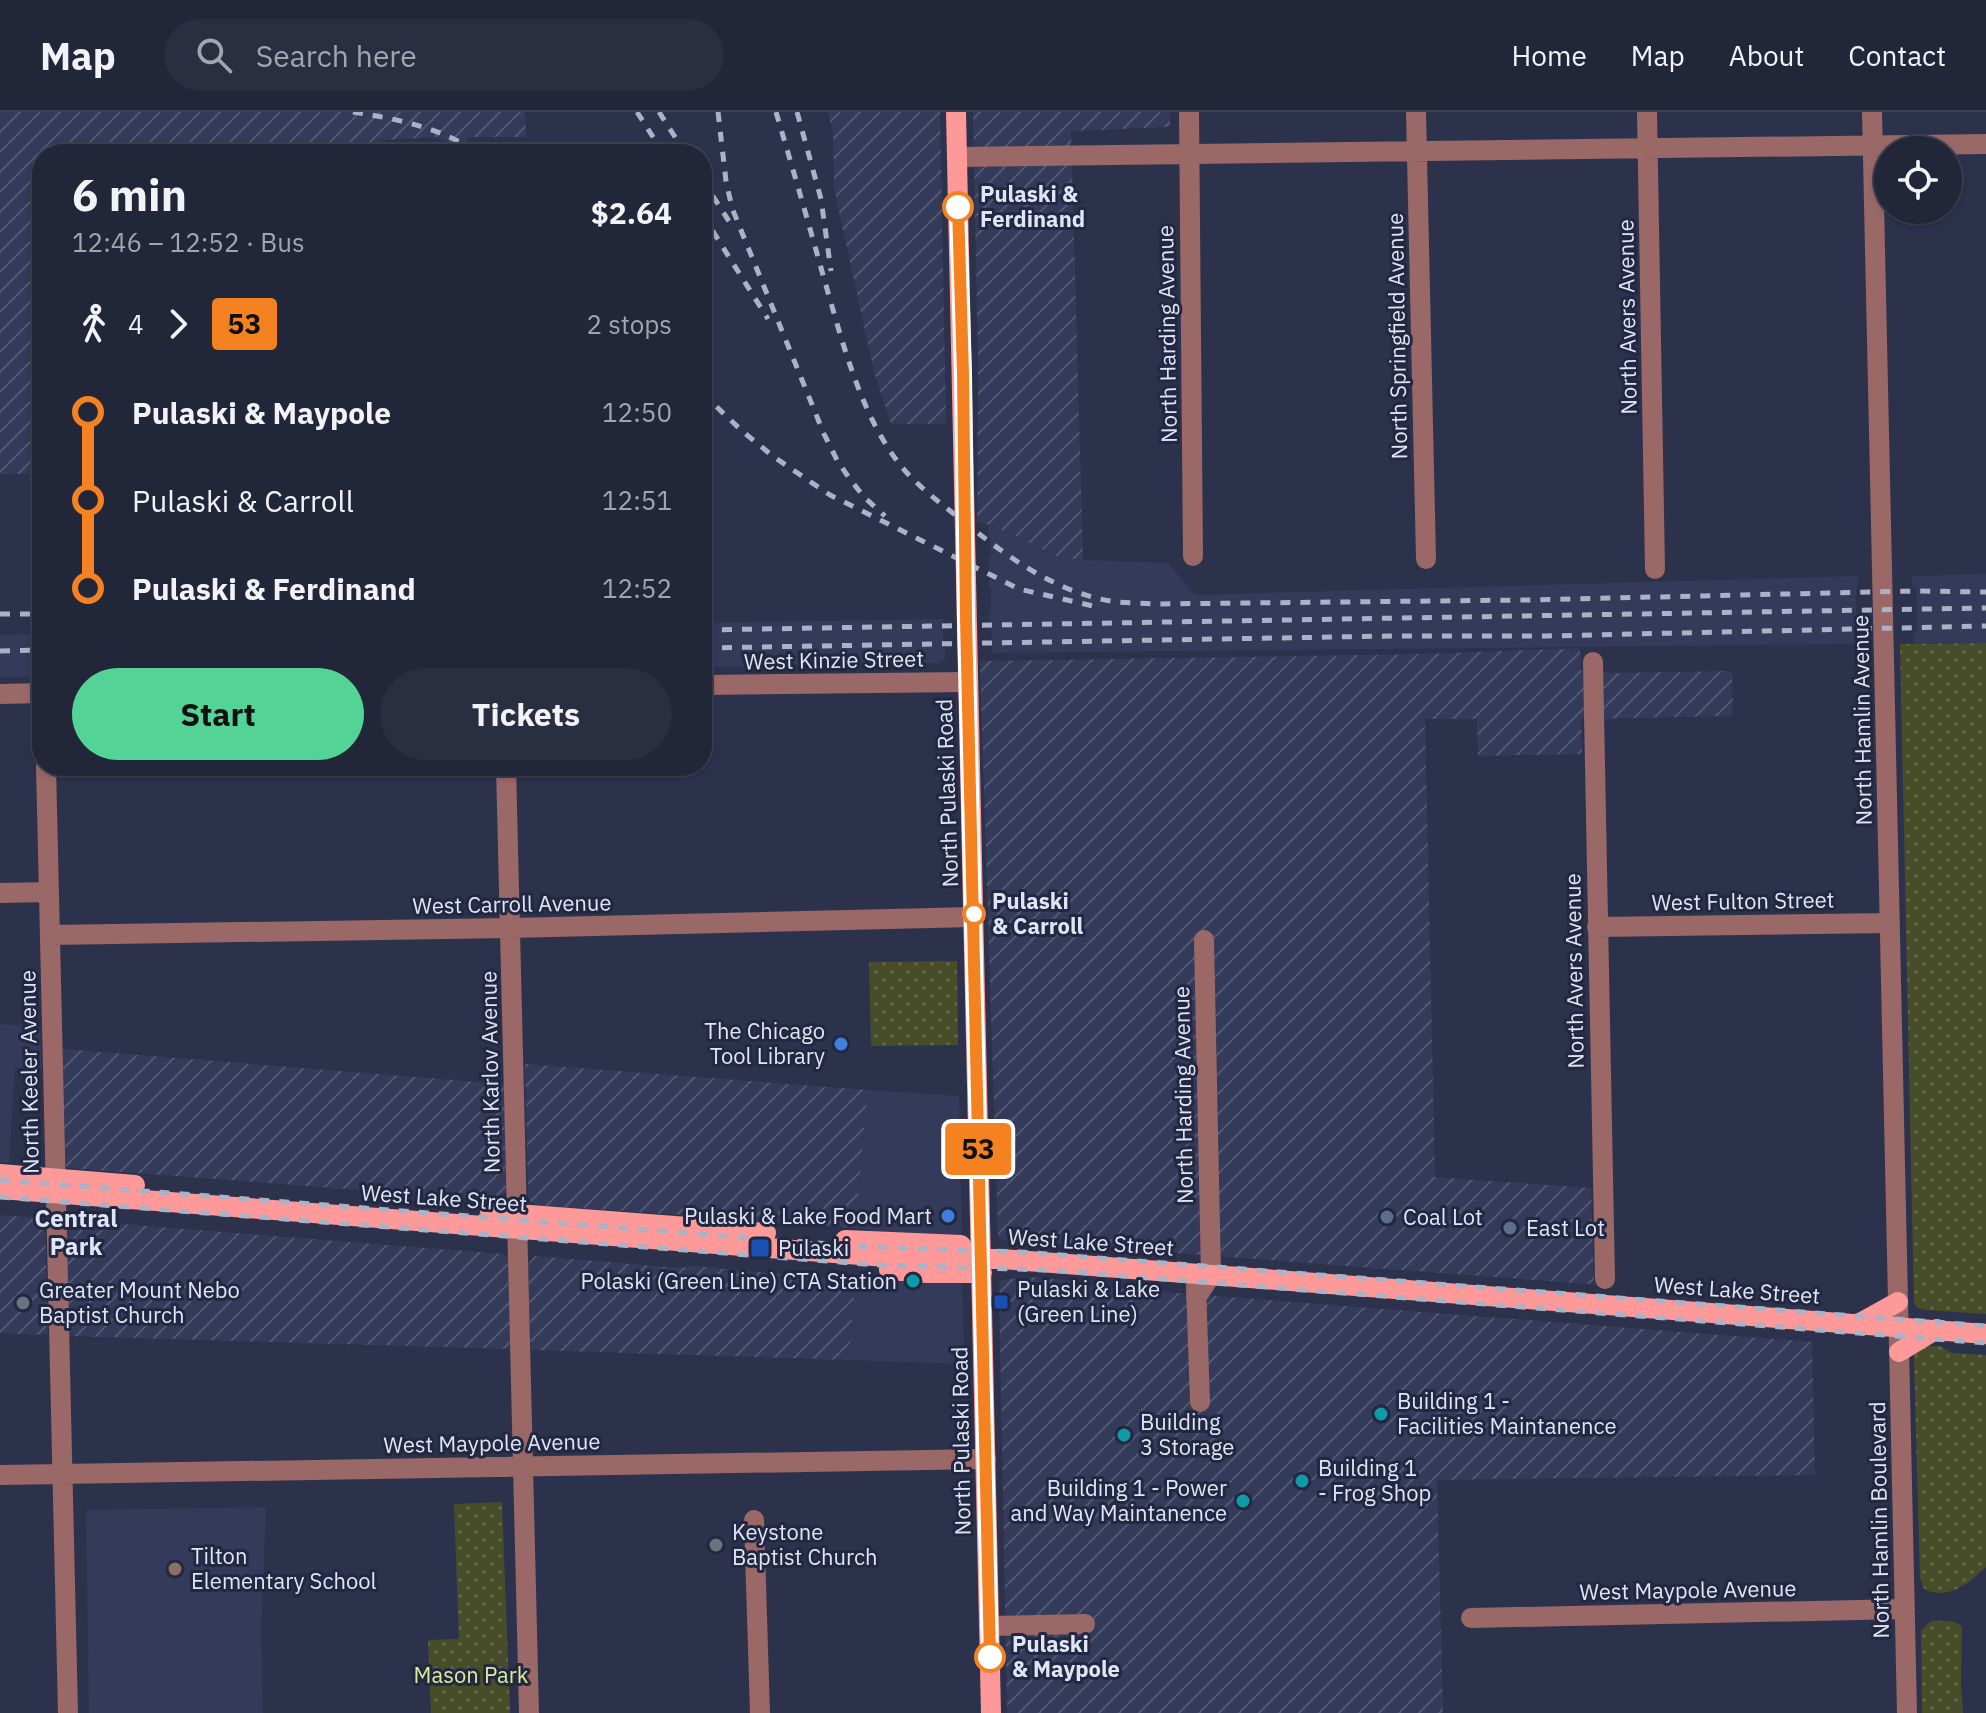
<!DOCTYPE html>
<meta charset="utf-8">
<style>
body{margin:0;font-family:"IBM Plex Sans",sans-serif;background:#292e41;color:#f1f3f6;height:100vh;display:flex;flex-direction:column;font-size:30px;white-space:nowrap}
*{box-sizing:border-box;margin:0}
p{font-size:26px;color:#a2a5ae}
.icon{flex:none;width:44px;height:44px;fill:none;stroke:currentColor;stroke-width:2;stroke-linecap:round;stroke-linejoin:round}
.map{position:relative;flex:1;overflow:hidden}
.panel{position:absolute;left:32px;top:32px;width:680px;height:632px;display:flex;flex-direction:column;background:#212639;border-radius:32px;box-shadow:0 2px 6px #0004,0 0 0 2px #3e4353}
.panel>*{flex:none}
.badge{padding:0 16px;border-radius:6px;font-size:28px;line-height:52px}
.fabs{position:absolute;left:1874px;top:24px;display:grid;gap:16px}
.fabs a{display:grid;place-items:center;width:88px;height:88px;border-radius:50%;background:#212639;box-shadow:0 2px 6px #0004,0 0 0 2px #3e4353;font-size:40px}
.map>.badge{position:absolute;translate:-50% -50%;box-shadow:0 0 0 4px #fff}
.legs{display:flex;align-items:center;gap:12px;height:88px;padding:0 40px;font-size:26px}
.legs p{margin-inline-start:auto}
.overview{display:flex;align-items:center;justify-content:space-between;height:136px;padding:0 40px}
h1{font-size:44px;font-weight:700;line-height:60px}
.action{display:flex;gap:16px;margin-top:auto;padding:16px 40px}
.action a{flex:1;height:92px;border-radius:48px;background:#53d396;color:#111;font-size:32px;font-weight:700;line-height:92px;text-align:center}
.action a+a{background:#292e41;color:#f1f3f6}
ul{padding:0 40px;list-style:none}
li{display:flex;align-items:center;gap:28px;height:88px;font-size:30px}
li i{display:grid;place-items:center;width:12px;height:100%;margin:0 10px;background:currentColor}
li i::after{content:'';width:20px;height:20px;margin:-10px;border:6px solid;border-radius:50%;background:#212639}
li p{margin-inline-start:auto}
li:first-child i{background:linear-gradient(#0000 50%,currentColor 0)}
li:last-child i{background:linear-gradient(currentColor 50%,#0000 0)}
header{display:flex;align-items:center;gap:48px;box-sizing:border-box;height:112px;padding:0 40px;background:#212639;border-bottom:2px solid #3e4353}
header strong{font-size:38px}
nav{display:flex;gap:44px;margin-inline-start:auto;font-size:28px}
.search{width:560px;height:72px;background:#292e41;display:flex;align-items:center;gap:20px;box-sizing:border-box;padding:0 28px;border-radius:44px;color:#a2a5ae;font-size:30px}
.map>svg:first-child{display:block}
</style>
<header>
<strong>Map</strong>
<div class="search"><svg class="icon" aria-label="search" viewBox="0 0 24 24"><circle cx="10" cy="10" r="6"/><path d="M15 15l6 6"/></svg>Search here</div>
<nav><a>Home</a><a>Map</a><a>About</a><a>Contact</a></nav>
</header>
<div class="map">
<svg width="1986" height="1601" viewBox="0 0 1986 1601">
<defs>
<pattern id="industrial-furrows" width="10" height="10" patternUnits="userSpaceOnUse" patternTransform="scale(2)"><rect width="10" height="10" fill="#343a5a"/><path d="M-1 1l2-2M0 10L10 0M9 11l2-2" fill="none" stroke="#515672"/></pattern>
<pattern id="park-dots" width="8" height="8" patternUnits="userSpaceOnUse" patternTransform="scale(2)"><rect width="8" height="8" fill="#474d29"/><path d="M2 2h.1M6 6h.1" fill="none" stroke="#616649" stroke-width="1.8" stroke-linecap="round"/></pattern>
</defs>
<rect width="100%" height="100%" fill="#2c324c"/>
<!-- built -->
<path fill="#343a5a" d="M 988,414 L 993,414 L 1059,445 L 1083,448 L 1168,451 L 1195,483 L 1858,464 L 1858,475 L 1856,476 L 1856,498 L 1859,532 L 992,541 L 991,507 L 989,507 L 989,502 L 991,502 L 991,476 L 989,475 L 989,468 L 991,468 L 991,460 L 989,458 L 988,446 L 991,446 L 990,425 L 988,423 Z
M 1986,462 L 1986,531 L 1914,532 L 1913,521 L 1917,520 L 1916,479 L 1916,475 L 1912,474 L 1912,464 Z
M 943,507 L 943,536 L 945,536 L 945,548 L 940,548 L 940,551 L 702,555 L 702,511 Z
M 37,515 L 42,515 L 42,565 L 0,565 L 0,523 L 37,522 Z
M 0,912 L 40,915 L 42,957 L 15,956 L 9,1051 L 0,1050 Z
M 868,978 L 959,984 L 962,1125 L 872,1122 L 867,1117 L 855,1116 Z
M 884,1165 L 959,1170 L 962,1172 L 965,1252 L 849,1248 L 855,1169 Z
M 266,1395 L 261,1516 L 263,1601 L 89,1601 L 86,1398 Z"/>
<!-- industrial -->
<path fill="url(#industrial-furrows)" d="M 0,0 L 525,0 L 526,25 L 469,25 L 461,38 L 435,25 L 383,28 L 383,42 L 42,42 L 42,362 L 0,362 Z
M 828,0 L 940,0 L 946,312 L 891,312 L 874,260 L 834,76 L 833,21 Z
M 973,0 L 1170,0 L 1170,15 L 1071,19 L 1083,448 L 1059,445 L 993,414 L 977,410 L 978,249 Z
M 1580,536 L 1581,559 L 1612,561 L 1732,559 L 1733,604 L 1581,607 L 1582,642 L 1478,644 L 1477,607 L 1425,607 L 1435,1065 L 1591,1076 L 1594,1167 L 1593,1171 L 1588,1172 L 1001,1128 L 998,1125 L 980,549 L 1424,542 Z
M 63,937 L 504,972 L 506,1079 L 501,1088 L 496,1088 L 67,1056 L 64,1050 Z
M 525,952 L 868,978 L 855,1116 L 755,1109 L 751,1111 L 697,1106 L 681,1103 L 536,1093 L 529,1088 L 528,1081 Z
M 0,1103 L 41,1106 L 45,1109 L 48,1223 L 0,1221 Z
M 69,1108 L 504,1142 L 508,1147 L 510,1237 L 67,1224 L 66,1110 Z
M 535,1144 L 680,1156 L 694,1154 L 855,1169 L 849,1248 L 531,1238 L 528,1153 L 530,1149 Z
M 1029,1165 L 1067,1168 L 1074,1173 L 1812,1230 L 1815,1363 L 1437,1368 L 1443,1601 L 1007,1601 L 999,1172 L 1001,1168 Z"/>
<!-- park -->
<path fill="url(#park-dots)" d="M 1986,531 L 1986,1202 L 1926,1198 L 1918,1196 L 1914,1192 L 1900,532 Z
M 957,849 L 958,933 L 871,934 L 869,850 Z
M 1923,1234 L 1940,1234 L 1952,1241 L 1986,1243 L 1986,1455 C 1969,1471 1948,1489 1924,1477 L 1920,1466 L 1914,1247 L 1915,1241 Z
M 502,1390 L 510,1601 L 431,1601 L 428,1528 L 459,1527 L 454,1392 Z
M 1931,1509 C 1942,1509 1954,1507 1962,1515 L 1961,1569 L 1963,1601 L 1922,1601 L 1921,1518 Z"/>
<g fill="none" stroke-linecap="round" stroke-linejoin="round">
<!-- minor -->
<path stroke="#996867" stroke-width="20" d="M 1189,0 L 1193,444
M 1416,0 L 1426,447
M 1647,0 L 1655,457
M 1872,0 L 1907,1601
M 957,45 L 1986,32
M 1593,550 L 1605,1167
M 702,573 L 967,570
M 0,582 L 42,581
M 46,654 L 68,1601
M 506,654 L 529,1601
M 0,781 L 49,780
M 1597,815 L 1890,811
M 50,823 L 510,816 L 974,805
M 1196,1174 L 1200,1290
M 1196,1186 L 1211,1163 L 1204,828
M 0,1363 L 986,1347
M 754,1408 L 760,1601
M 1471,1506 L 1905,1497
M 989,1514 L 1085,1512"/>
<!-- major -->
<path stroke="#fd9998" stroke-width="20" d="M 956,0 C 967,534 979,1067 991,1601
M 0,1062 L 135,1073
M 0,1077 L 873,1144 L 909,1146 L 1001,1147 L 1986,1222
M 490,1100 L 766,1121
M 845,1128 L 961,1133
M 889,1158 L 928,1161 L 982,1161
M 1860,1211 L 1898,1190
M 1899,1240 L 1937,1217"/>
<!-- rail -->
<path stroke="#acb2c5" stroke-width="5" stroke-dasharray="10 10" stroke-linecap="butt" d="M 353,0 C 397,7 443,16 479,42
M 637,0 L 664,42
M 659,0 L 686,42
M 718,0 L 726,69 L 732,96 L 824,322 L 837,348 L 849,366 L 865,386 L 885,404
M 776,0 C 792,54 808,109 823,163 C 842,228 862,312 908,362 C 929,384 955,402 978,421 C 1019,453 1064,483 1117,490 C 1129,491 1142,491 1154,492 L 1525,488 L 1916,479 L 1986,480
M 797,0 L 821,87 L 831,159
M 702,67 L 732,114
M 702,102 L 768,207
M 702,281 L 742,319 L 774,345 L 830,383 L 1019,477 L 1093,494
M 0,502 L 42,502
M 702,518 L 1986,496
M 702,536 L 1391,524 L 1546,524 L 1986,514
M 0,539 L 42,538
M 0,1068 L 871,1135 L 1020,1140 L 1986,1214
M 0,1085 L 878,1153 L 1047,1158 L 1986,1231"/>
</g>
<g fill="none" stroke-linecap="round" stroke-linejoin="round">
<defs>
<path id="line-1" d="M 958,95 L 963,262 L 966,506 L 990,1545"/>
</defs>
<!-- line-1 casing -->
<use href="#line-1" stroke="#fff" stroke-width="18"/>
<!-- line-1 -->
<use href="#line-1" stroke="#f58220" stroke-width="12"/>
</g>
<!-- markers -->
<g fill="#fff" stroke="#f58220" stroke-width="4">
<circle cx="958" cy="95" r="14"/>
<circle cx="974" cy="802" r="10"/>
<circle cx="990" cy="1545" r="14"/>
</g>
<g fill="#3f7fe0" stroke="#222841" stroke-width="3">
<circle cx="841" cy="932" r="8"/>
<circle cx="948" cy="1104" r="8"/>
</g>
<g fill="#5c6f8a" stroke="#222841" stroke-width="3">
<circle cx="1387" cy="1105" r="8"/>
<circle cx="1510" cy="1116" r="8"/>
</g>
<g fill="#1a4fb4" stroke="#222841" stroke-width="3">
<rect x="750" y="1126" width="20" height="20" rx="4"/>
<rect x="993" y="1182" width="16" height="16" rx="4"/>
</g>
<g fill="#0f9aa8" stroke="#222841" stroke-width="3">
<circle cx="913" cy="1169" r="8"/>
<circle cx="1381" cy="1302" r="8"/>
<circle cx="1124" cy="1323" r="8"/>
<circle cx="1302" cy="1369" r="8"/>
<circle cx="1243" cy="1389" r="8"/>
</g>
<g fill="#6b7280" stroke="#222841" stroke-width="3">
<circle cx="23" cy="1191" r="8"/>
<circle cx="716" cy="1433" r="8"/>
</g>
<circle fill="#8d6e63" stroke="#222841" stroke-width="3" cx="175" cy="1457" r="8"/>
<g text-anchor="middle" stroke-width="6" stroke-linejoin="round" paint-order="stroke">
<!-- stop labels -->
<g font-size="22" font-weight="bold" fill="#e0e5f6" stroke="#222841" text-anchor="start">
<text x="980" y="90">Pulaski &amp;<tspan x="980" dy="25">Ferdinand</tspan></text>
<text x="992" y="797">Pulaski<tspan x="992" dy="25">&amp; Carroll</tspan></text>
<text x="1012" y="1540">Pulaski<tspan x="1012" dy="25">&amp; Maypole</tspan></text>
</g>
<!-- street labels -->
<g font-size="22" fill="#e0e5f6" stroke="#222841">
<text transform="translate(1627 205) rotate(-91)" y="8">North Avers Avenue</text>
<text transform="translate(1167 222) rotate(-91)" y="8">North Harding Avenue</text>
<text transform="translate(1397 224) rotate(-91)" y="8">North Springfield Avenue</text>
<text transform="translate(834 548) rotate(-1)" y="8">West Kinzie Street</text>
<text transform="translate(1862 608) rotate(-91)" y="8">North Hamlin Avenue</text>
<text transform="translate(947 681) rotate(-92)" y="8">North Pulaski Road</text>
<text transform="translate(1743 789) rotate(-1)" y="8">West Fulton Street</text>
<text transform="translate(512 792) rotate(-1)" y="8">West Carroll Avenue</text>
<text transform="translate(1574 859) rotate(-91)" y="8">North Avers Avenue</text>
<text transform="translate(29 960) rotate(-91)" y="8">North Keeler Avenue</text>
<text transform="translate(490 960) rotate(-91)" y="8">North Karlov Avenue</text>
<text transform="translate(1183 983) rotate(-91)" y="8">North Harding Avenue</text>
<text transform="translate(444 1086) rotate(4)" y="8">West Lake Street</text>
<text transform="translate(1091 1130) rotate(4)" y="8">West Lake Street</text>
<text transform="translate(1737 1178) rotate(4)" y="8">West Lake Street</text>
<text transform="translate(961 1329) rotate(-91)" y="8">North Pulaski Road</text>
<text transform="translate(492 1331) rotate(-1)" y="8">West Maypole Avenue</text>
<text transform="translate(1879 1408) rotate(-91)" y="8">North Hamlin Boulevard</text>
<text transform="translate(1688 1478) rotate(-1)" y="8">West Maypole Avenue</text>
</g>
<!-- poi labels -->
<g font-size="22" fill="#e0e5f6" stroke="#222841" text-anchor="start">
<text x="825" y="927" text-anchor="end">The Chicago<tspan x="825" dy="25">Tool Library</tspan></text>
<text x="932" y="1112" text-anchor="end">Pulaski &amp; Lake Food Mart</text>
<text x="1403" y="1113">Coal Lot</text>
<text x="1526" y="1124">East Lot</text>
<text x="778" y="1144">Pulaski</text>
<text x="897" y="1177" text-anchor="end">Polaski (Green Line) CTA Station</text>
<text x="1017" y="1185">Pulaski &amp; Lake<tspan x="1017" dy="25">(Green Line)</tspan></text>
<text x="39" y="1186">Greater Mount Nebo<tspan x="39" dy="25">Baptist Church</tspan></text>
<text x="1397" y="1297">Building 1 -<tspan x="1397" dy="25">Facilities Maintanence</tspan></text>
<text x="1140" y="1318">Building<tspan x="1140" dy="25">3 Storage</tspan></text>
<text x="1318" y="1364">Building 1<tspan x="1318" dy="25">- Frog Shop</tspan></text>
<text x="1227" y="1384" text-anchor="end">Building 1 - Power<tspan x="1227" dy="25">and Way Maintanence</tspan></text>
<text x="732" y="1428">Keystone<tspan x="732" dy="25">Baptist Church</tspan></text>
<text x="191" y="1452">Tilton<tspan x="191" dy="25">Elementary School</tspan></text>
</g>
<!-- park labels -->
<g font-size="22" fill="#dced96" stroke="#222841">
<text x="471" y="1571">Mason Park</text>
</g>
<!-- neighbourhood labels -->
<g font-size="24" font-weight="bold" fill="#e0e5f6" stroke="#222841">
<text x="76" y="1115">Central<tspan x="76" dy="28">Park</tspan></text>
</g>
</g>
</svg>
<div class="fabs">
<a><svg class="icon" aria-label="locate" viewBox="0 0 24 24"><circle cx="12" cy="12" r="6"/><path d="M12 2v4M12 18v4M2 12h4M18 12h4"/></svg></a>
</div>
<b class="badge" style="left:978px;top:1037px;background:#f58220;color:#111">53</b>
<section class="panel">
<div class="overview"><div><h1>6 min</h1><p>12:46 – 12:52 · Bus</p></div><b>$2.64</b></div>
<div class="legs"><svg class="icon" aria-label="walk" viewBox="0 0 24 24"><circle cx="13" cy="4" r="2"/><path d="M13 8l-2 6 4 7M11 14l-3 7M7 12l3-4h3l4 4"/></svg>4<svg class="icon" aria-label="forward" viewBox="0 0 24 24"><path d="M9 5l7 7-7 7"/></svg><b class="badge" style="background:#f58220;color:#111">53</b><p>2 stops</p></div>
<ul>
<li><i style="color:#f58220"></i><b>Pulaski &amp; Maypole</b><p>12:50</p></li>
<li><i style="color:#f58220"></i><span>Pulaski &amp; Carroll</span><p>12:51</p></li>
<li><i style="color:#f58220"></i><b>Pulaski &amp; Ferdinand</b><p>12:52</p></li>
</ul>
<div class="action"><a>Start</a><a>Tickets</a></div>
</section>
</div>
